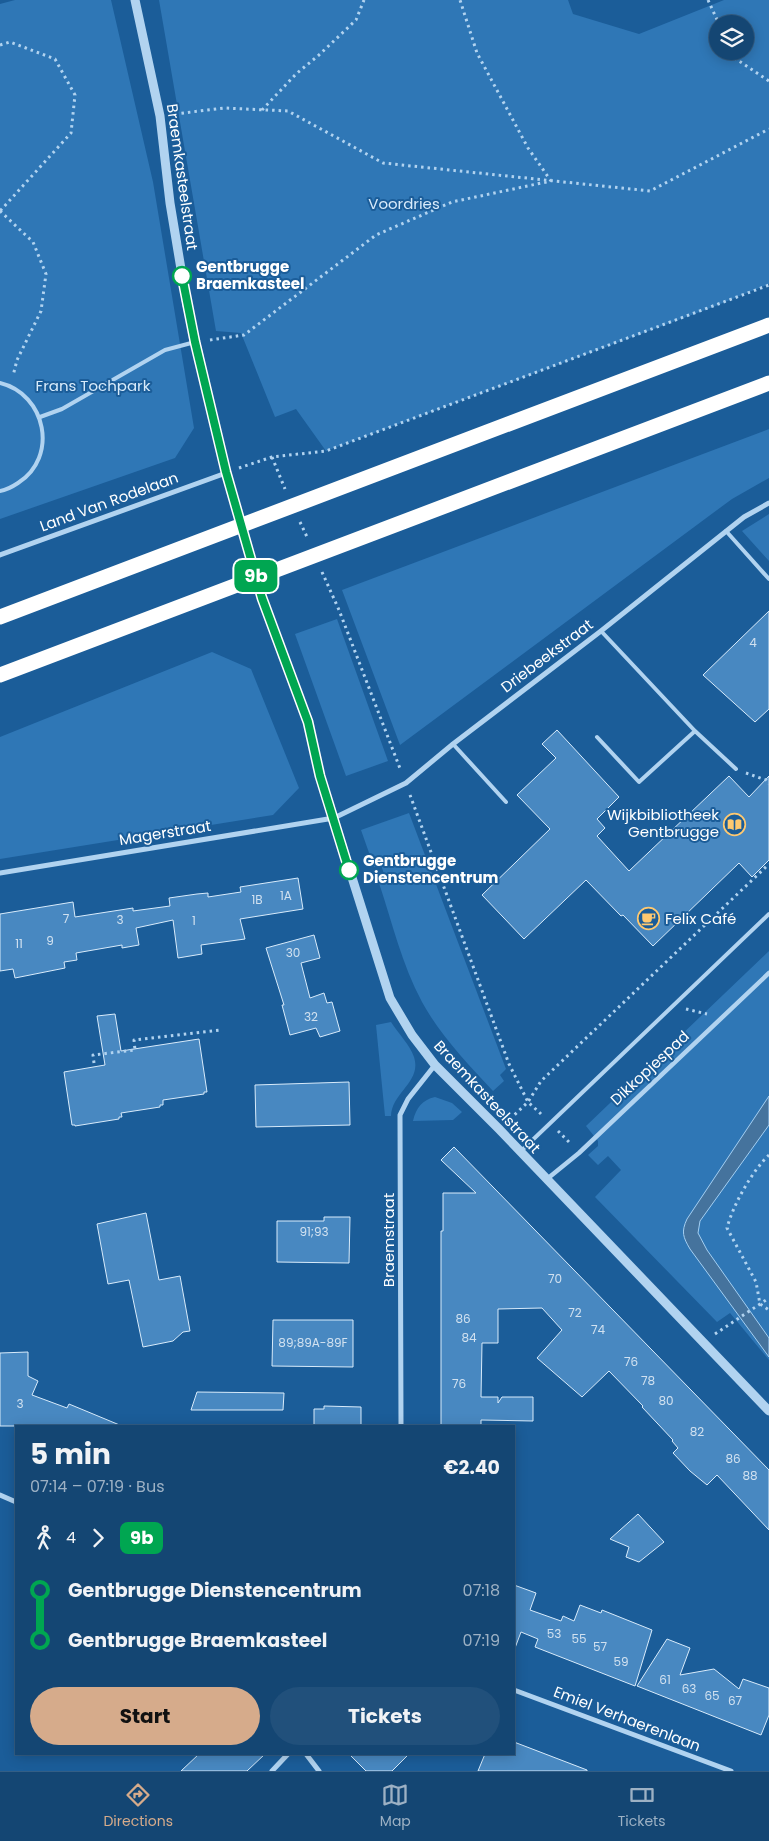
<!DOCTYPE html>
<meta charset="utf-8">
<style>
body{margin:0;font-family:Poppins,sans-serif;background:#21507b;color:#f1f3f6;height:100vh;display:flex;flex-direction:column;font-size:19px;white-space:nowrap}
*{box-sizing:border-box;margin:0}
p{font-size:16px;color:#9db1c4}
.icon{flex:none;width:28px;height:28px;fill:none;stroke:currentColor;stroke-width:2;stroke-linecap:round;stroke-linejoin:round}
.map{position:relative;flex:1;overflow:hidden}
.sheet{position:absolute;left:15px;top:1425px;width:500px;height:330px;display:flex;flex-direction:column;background:#144673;border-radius:0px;box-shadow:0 2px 12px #0003,0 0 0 1px #335e85}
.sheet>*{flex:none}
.badge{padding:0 10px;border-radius:8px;font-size:18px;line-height:32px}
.controls{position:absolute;left:709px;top:15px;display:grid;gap:10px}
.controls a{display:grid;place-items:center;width:45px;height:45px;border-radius:50%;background:#144673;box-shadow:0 2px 12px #0003,0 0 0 1px #335e85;font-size:25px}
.map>.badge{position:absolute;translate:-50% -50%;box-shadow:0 0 0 2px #fff}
.legs{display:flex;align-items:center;gap:8px;height:55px;padding:0 15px;font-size:16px}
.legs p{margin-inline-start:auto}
.summary{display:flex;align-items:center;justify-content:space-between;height:85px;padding:0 15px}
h1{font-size:28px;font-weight:700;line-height:38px}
.primary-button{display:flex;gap:10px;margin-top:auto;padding:10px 15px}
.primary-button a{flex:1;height:58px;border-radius:30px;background:#d6ab8b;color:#111;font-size:20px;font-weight:700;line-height:58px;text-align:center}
.primary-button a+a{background:#21507b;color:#f1f3f6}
ul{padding:0 15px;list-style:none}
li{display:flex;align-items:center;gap:18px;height:50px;font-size:19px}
li i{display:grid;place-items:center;width:8px;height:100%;margin:0 6px;background:currentColor}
li i::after{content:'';width:12px;height:12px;margin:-6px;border:4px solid;border-radius:50%;background:#144673}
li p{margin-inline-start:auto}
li:first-child i{background:linear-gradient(#0000 50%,currentColor 0)}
li:last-child i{background:linear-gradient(currentColor 50%,#0000 0)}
.tab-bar{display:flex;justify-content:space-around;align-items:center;height:70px;border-top:1px solid #335e85;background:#144673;font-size:14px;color:#9db1c4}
.tab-bar a{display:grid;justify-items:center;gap:2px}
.tab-bar .selected{color:#d6ab8b}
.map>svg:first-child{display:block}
</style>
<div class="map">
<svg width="769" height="1771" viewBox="0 0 769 1771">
<rect width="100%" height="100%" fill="#1b5d99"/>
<!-- green -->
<path fill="#2f77b6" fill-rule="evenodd" d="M 15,0 L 111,0 L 153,182 L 194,428 L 175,458 L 0,519 L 0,4 Z
M 159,0 L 568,0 L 573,14 L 639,34 L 724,0 L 769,0 L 769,284 L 713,307 L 326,451 L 296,409 L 275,417 L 241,333 L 216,331 ZM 718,24 L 745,24 L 745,51 L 718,51 Z
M 769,429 L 769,478 L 732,499 L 713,513 L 400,745 L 342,590 Z
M 769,514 L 769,561 L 742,531 Z
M 337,619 L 388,761 L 346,776 L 295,634 Z
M 212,652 L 251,669 L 299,788 L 273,815 L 0,859 L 0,737 Z
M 409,813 L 506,1069 L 500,1075 L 504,1081 L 493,1091 C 467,1063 440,1035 422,1002 C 402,965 392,922 379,883 L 386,880 L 381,865 L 374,867 L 361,830 Z
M 769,951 L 769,1360 L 730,1313 L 717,1322 L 595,1197 L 621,1170 L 608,1156 L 598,1165 L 588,1155 L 598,1146 L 598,1141 L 586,1126 Z
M 391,1022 C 398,1033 410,1045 414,1057 C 422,1082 392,1092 391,1116 L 385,1116 L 376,1025 Z
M 435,1097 L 452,1103 L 462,1112 L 453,1120 L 413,1121 C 416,1108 422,1100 435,1097 Z"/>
<!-- water -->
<path fill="#45739d" stroke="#a4cff2" d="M 769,1096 L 769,1125 L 700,1221 L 698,1233 L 707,1250 L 769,1338 L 769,1357 L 690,1249 C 683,1237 681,1232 687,1219 Z"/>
<!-- building -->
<path fill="#4888c1" stroke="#d8ebfb" d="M 769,611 L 769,709 L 755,722 L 703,675 Z
M 557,730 L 619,797 L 597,819 L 605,828 L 597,836 L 629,871 L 729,776 L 749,797 L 769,776 L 769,860 L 752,877 L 739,863 L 653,946 L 623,915 L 621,916 L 586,880 L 524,939 L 482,895 L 550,829 L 517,795 L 556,758 L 542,744 Z
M 298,878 L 303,909 L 240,919 L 245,939 L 201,945 L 202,954 L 178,958 L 173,920 L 136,928 L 139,945 L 122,948 L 122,945 L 76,953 L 77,960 L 64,962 L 65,968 L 15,978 L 13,969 L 0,971 L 0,914 L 73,902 L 75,917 L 133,908 L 133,911 L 170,906 L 169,898 L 197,894 L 208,893 L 208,897 L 241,892 L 240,887 Z
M 314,935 L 320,958 L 301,963 L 310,998 L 324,993 L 327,1003 L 332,1002 L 340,1031 L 320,1037 L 316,1028 L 290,1035 L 282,1005 L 284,1005 L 266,948 Z
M 115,1014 L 121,1051 L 199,1039 L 207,1092 L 204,1092 L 204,1094 L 163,1100 L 163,1105 L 160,1105 L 160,1107 L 121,1113 L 122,1117 L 119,1117 L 119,1119 L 75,1126 L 75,1125 L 72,1125 L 64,1072 L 105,1065 L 97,1016 Z
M 349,1082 L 350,1125 L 256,1127 L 255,1085 Z
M 454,1147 L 769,1470 L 769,1530 L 717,1475 L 707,1485 L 690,1471 L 673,1453 L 678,1448 L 672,1441 L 673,1440 L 642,1407 L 643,1406 L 609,1371 L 582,1397 L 537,1358 L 562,1330 L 542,1308 L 498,1309 L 498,1343 L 482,1343 L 481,1397 L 498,1397 L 498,1403 L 502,1397 L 533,1397 L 533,1421 L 481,1420 L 481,1426 L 441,1426 L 441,1231 L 443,1231 L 443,1193 L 476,1193 L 441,1160 Z
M 146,1213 L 159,1280 L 180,1276 L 190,1331 L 183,1332 L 173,1341 L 143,1347 L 129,1280 L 108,1284 L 97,1224 Z
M 324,1217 L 350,1217 L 349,1263 L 277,1262 L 277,1221 L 324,1221 Z
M 273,1320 L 353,1320 L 353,1367 L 272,1366 Z
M 28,1352 L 28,1376 L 38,1381 L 32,1395 L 67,1408 L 69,1404 L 122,1426 L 0,1426 L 0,1353 Z
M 197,1392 L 284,1393 L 283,1410 L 191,1410 Z
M 324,1406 L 361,1407 L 361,1426 L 314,1426 L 314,1409 L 324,1409 Z
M 638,1514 L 664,1542 L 639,1562 L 626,1557 L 629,1547 L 610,1539 Z
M 514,1585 L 536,1593 L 530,1610 L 561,1621 L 563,1616 L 574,1621 L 580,1605 L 601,1613 L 602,1610 L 652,1630 L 635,1686 L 535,1647 L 538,1639 L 521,1632 L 515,1648 L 514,1648 Z
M 667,1639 L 690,1648 L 680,1675 L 714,1669 L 739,1689 L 743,1679 L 769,1688 L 769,1715 L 761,1735 L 637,1686 Z
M 514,1742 L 587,1770 L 587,1771 L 478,1771 L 485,1754 L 514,1754 Z
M 199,1754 L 265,1754 L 247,1771 L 181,1771 Z
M 349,1754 L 409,1754 L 392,1771 L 366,1771 Z"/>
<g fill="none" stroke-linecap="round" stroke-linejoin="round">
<!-- path -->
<path stroke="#b1d3f0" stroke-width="3" stroke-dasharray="2.5 4" stroke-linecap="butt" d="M 708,0 L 719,24
M 0,45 L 10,42 L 55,59 L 75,95 L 71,133 L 0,211
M 733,51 L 736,59 L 769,81
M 262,110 L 296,74 L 319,55 L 356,20 L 364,0
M 175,114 L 224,108 L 288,111 L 383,163 L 650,191 L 769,129
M 0,211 L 33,242 L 46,274 L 41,311 L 17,360 L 13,376
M 210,340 L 244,335 L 376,235 L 452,202 L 551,181 L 528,148 L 477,53 L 460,0
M 272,457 L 285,489
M 239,468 L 272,457 L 326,451 L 769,285
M 300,522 L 308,539
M 322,572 L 339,610 L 401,771
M 746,773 L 766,780 L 769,784
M 410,795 L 509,1064 L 528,1102 L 541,1114
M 686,1009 L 707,1014
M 94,1063 L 93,1055 L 135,1050 L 134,1040 L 221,1030
M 510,1119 L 528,1102 L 541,1081 L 769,864
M 558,1131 L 571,1144
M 769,1155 C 752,1171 733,1205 727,1228 L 756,1282 L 760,1304 L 769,1310
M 715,1334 L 769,1298"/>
<!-- service -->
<path stroke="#b1d3f0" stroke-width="4" d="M 0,383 C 46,394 59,457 18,483 C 12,487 7,490 0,491
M 40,417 L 62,409 L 165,350 L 195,342
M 726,531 L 769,579
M 601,631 L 695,731 L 736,769
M 597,737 L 639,782 L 695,731
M 453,744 L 506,802
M 520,1152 L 769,914"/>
<!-- pedestrian -->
<path stroke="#b1d3f0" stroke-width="4.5" d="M 547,1179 L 579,1153 L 769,973"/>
<!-- minor -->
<path stroke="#b1d3f0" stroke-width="5" d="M 0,555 L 226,473
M 0,873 L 334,818 L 406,783 L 453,744 L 601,631 L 744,517 L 769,503
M 401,1426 L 400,1115 L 408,1099 L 435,1065
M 0,1495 L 16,1502
M 514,1690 L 731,1771
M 306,1754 L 319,1771
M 272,1771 L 288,1754"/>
<!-- tertiary -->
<path stroke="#b1d3f0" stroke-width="9" d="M 135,0 L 160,116 L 170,203 L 187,305 L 226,473 L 262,598 L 308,722 L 320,776 L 390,998 L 412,1035 L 435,1065 L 499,1129 L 769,1411"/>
<!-- motorway -->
<path stroke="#fff" stroke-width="15" d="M 0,617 L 769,325
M 0,675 L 769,383"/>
</g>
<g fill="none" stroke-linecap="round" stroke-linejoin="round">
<defs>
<path id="line-1" d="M 182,276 L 195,342 L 226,472 L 262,598 L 308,722 L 320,776 L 349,870"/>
</defs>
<!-- line-1 casing -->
<use href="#line-1" stroke="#fff" stroke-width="11"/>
<!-- line-1 -->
<use href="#line-1" stroke="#00a651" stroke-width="8"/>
</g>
<!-- icons -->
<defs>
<symbol id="library-ring" viewBox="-11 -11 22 22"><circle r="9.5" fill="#1b5d99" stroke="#ffc970" stroke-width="1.5"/><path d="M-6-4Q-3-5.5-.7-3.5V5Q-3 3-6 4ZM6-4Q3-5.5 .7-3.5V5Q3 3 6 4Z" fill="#ffc970"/></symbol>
<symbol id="cafe-ring" viewBox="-11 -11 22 22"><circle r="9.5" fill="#1b5d99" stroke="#ffc970" stroke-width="1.5"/><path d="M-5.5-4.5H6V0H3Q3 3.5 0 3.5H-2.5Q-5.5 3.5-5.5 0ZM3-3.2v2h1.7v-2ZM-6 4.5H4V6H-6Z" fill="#ffc970"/></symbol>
</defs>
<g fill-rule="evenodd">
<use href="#library-ring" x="722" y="812" width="25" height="25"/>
<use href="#cafe-ring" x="636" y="906" width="25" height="25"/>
</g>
<!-- markers -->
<g fill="#fff" stroke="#00a651" stroke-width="2.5">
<circle cx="182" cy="276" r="9"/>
<circle cx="349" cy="870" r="9"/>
</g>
<g text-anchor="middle" stroke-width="4" stroke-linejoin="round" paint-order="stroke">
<!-- number labels -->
<g font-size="12" fill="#d1e1f0">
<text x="753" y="647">4</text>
<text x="286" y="900">1A</text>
<text x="257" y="904">1B</text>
<text x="66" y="923">7</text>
<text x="120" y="924">3</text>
<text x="194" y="925">1</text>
<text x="50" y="945">9</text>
<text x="19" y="948">11</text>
<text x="293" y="957">30</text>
<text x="311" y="1021">32</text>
<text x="314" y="1236">91;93</text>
<text x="555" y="1283">70</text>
<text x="575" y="1317">72</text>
<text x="463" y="1323">86</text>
<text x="598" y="1334">74</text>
<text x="469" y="1342">84</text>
<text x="313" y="1347">89;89A-89F</text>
<text x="631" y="1366">76</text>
<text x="648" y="1385">78</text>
<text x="459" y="1388">76</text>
<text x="666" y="1405">80</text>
<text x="20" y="1408">3</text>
<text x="697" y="1436">82</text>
<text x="733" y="1463">86</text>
<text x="750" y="1480">88</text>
<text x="554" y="1638">53</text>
<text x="579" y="1643">55</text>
<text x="600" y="1651">57</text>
<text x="621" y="1666">59</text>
<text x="665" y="1684">61</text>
<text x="689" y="1693">63</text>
<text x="712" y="1700">65</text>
<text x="735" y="1705">67</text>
</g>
<!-- street labels -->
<g font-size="15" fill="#fff" stroke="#1b5d99">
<text transform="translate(182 177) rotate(82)" y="5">Braemkasteelstraat</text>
<text transform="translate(109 502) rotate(-20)" y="5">Land Van Rodelaan</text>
<text transform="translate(547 656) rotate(-37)" y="5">Driebeekstraat</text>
<text transform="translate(165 833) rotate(-9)" y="5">Magerstraat</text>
<text transform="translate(650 1068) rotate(-43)" y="5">Dikkopjespad</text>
<text transform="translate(487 1097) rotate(47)" y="5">Braemkasteelstraat</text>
<text transform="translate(389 1240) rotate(-90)" y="5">Braemstraat</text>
<text transform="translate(627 1719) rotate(21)" y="5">Emiel Verhaerenlaan</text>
</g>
<!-- park labels -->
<g font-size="15" fill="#d8ebfb" stroke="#1b5d99">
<text x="404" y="209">Voordries</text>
<text x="93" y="391">Frans Tochpark</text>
</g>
<!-- stop labels -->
<g font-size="15" font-weight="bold" fill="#fff" stroke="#1b5d99" text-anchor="start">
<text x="196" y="272">Gentbrugge<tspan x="196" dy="17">Braemkasteel</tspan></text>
<text x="363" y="866">Gentbrugge<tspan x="363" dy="17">Dienstencentrum</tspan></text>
</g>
<!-- poi labels -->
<g font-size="15" fill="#fff" stroke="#1b5d99" text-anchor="end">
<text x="719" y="820">Wijkbibliotheek<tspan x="719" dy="17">Gentbrugge</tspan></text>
<text x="665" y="924" text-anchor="start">Felix Café</text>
</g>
</g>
</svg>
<div class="controls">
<a><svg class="icon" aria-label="layers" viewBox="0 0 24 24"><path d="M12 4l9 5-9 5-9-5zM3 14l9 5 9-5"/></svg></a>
</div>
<b class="badge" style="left:256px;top:576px;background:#00a651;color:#fff">9b</b>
<section class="sheet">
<div class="summary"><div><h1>5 min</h1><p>07:14 – 07:19 · Bus</p></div><b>€2.40</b></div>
<div class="legs"><svg class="icon" aria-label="walk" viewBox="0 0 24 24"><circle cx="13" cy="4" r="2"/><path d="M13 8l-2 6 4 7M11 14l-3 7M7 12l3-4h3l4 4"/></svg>4<svg class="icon" aria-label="forward" viewBox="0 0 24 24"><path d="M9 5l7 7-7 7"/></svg><b class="badge" style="background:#00a651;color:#fff">9b</b></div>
<ul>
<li><i style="color:#00a651"></i><b>Gentbrugge Dienstencentrum</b><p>07:18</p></li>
<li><i style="color:#00a651"></i><b>Gentbrugge Braemkasteel</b><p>07:19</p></li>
</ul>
<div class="primary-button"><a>Start</a><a>Tickets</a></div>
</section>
</div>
<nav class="tab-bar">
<a class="selected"><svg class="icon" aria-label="directions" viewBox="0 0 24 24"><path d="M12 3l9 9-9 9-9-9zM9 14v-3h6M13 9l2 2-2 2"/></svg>Directions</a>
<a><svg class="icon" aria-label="map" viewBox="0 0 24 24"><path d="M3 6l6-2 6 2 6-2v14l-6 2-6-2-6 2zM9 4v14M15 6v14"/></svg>Map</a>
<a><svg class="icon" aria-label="tickets" viewBox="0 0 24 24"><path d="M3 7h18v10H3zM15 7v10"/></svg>Tickets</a>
</nav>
